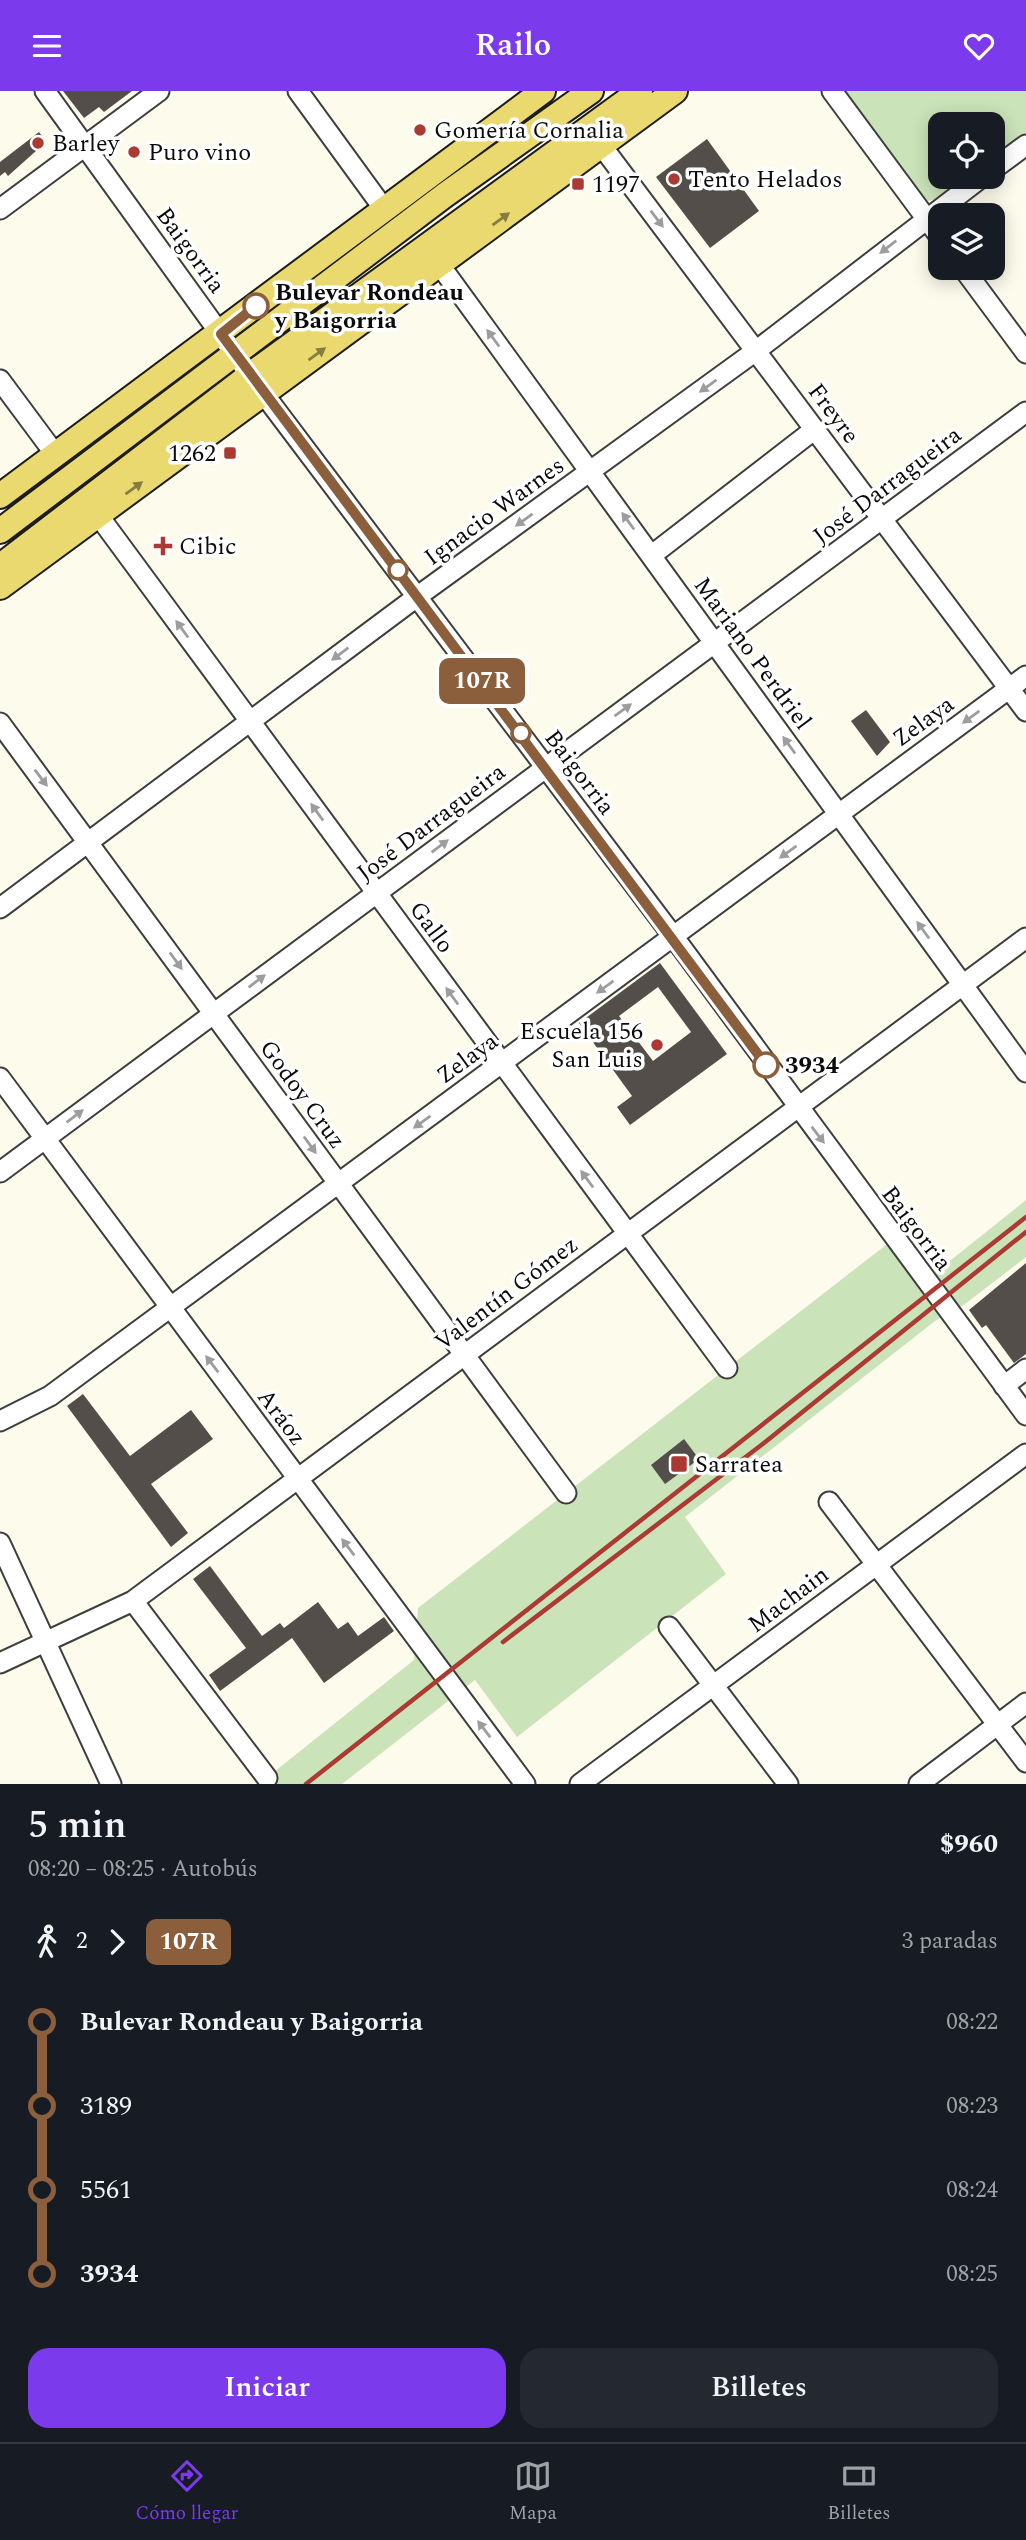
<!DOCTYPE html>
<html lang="es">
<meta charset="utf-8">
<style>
body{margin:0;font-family:Spectral,serif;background:#242831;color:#f1f3f6;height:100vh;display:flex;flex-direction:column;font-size:26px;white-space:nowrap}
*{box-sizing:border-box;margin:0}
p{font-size:23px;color:#9ea1a6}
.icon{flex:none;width:38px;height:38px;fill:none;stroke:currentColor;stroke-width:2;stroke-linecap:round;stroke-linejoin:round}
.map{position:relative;height:1693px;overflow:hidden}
.side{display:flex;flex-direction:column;background:#171b24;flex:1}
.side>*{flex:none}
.badge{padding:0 14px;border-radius:10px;font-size:24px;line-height:46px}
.controls{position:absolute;left:928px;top:21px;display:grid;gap:14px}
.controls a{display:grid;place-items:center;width:77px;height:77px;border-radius:14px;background:#171b24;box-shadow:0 4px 18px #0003;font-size:35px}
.map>.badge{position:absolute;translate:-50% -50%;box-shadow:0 0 0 4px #fff}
.legs{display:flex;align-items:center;gap:10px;height:77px;padding:0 28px;font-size:23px}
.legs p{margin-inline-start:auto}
.overview{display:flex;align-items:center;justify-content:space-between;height:119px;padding:0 28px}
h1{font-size:38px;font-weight:600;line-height:52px}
.cta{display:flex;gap:14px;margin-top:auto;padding:14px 28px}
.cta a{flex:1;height:80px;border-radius:21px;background:#7c3aed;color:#fff;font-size:28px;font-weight:600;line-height:80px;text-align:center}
.cta a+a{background:#242831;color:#f1f3f6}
ul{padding:0 28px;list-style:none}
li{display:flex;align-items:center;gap:24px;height:84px;font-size:26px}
li i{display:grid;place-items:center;width:10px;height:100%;margin:0 9px;background:currentColor}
li i::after{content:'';width:18px;height:18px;margin:-9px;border:5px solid;border-radius:50%;background:#171b24}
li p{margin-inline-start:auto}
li:first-child i{background:linear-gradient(#0000 50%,currentColor 0)}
li:last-child i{background:linear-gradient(currentColor 50%,#0000 0)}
header{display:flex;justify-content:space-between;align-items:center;height:91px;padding:0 28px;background:#7c3aed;color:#fff;font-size:32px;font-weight:600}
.tabs{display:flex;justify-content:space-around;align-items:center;height:98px;border-top:2px solid #363941;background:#171b24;font-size:19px;color:#9ea1a6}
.tabs a{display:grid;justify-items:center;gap:4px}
.tabs .current{color:#7c3aed}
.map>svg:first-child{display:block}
</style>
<header><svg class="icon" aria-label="menu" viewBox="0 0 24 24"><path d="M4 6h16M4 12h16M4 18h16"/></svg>Railo<svg class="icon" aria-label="heart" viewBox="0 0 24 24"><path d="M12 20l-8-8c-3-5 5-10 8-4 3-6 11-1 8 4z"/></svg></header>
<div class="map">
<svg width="1026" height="1693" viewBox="0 0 1026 1693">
<rect width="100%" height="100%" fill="#fdfbec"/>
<!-- green -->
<path fill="#cbe3b9" d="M 843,0 L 1026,0 L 1026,42 L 992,66 L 992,33 L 940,33 L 940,86 L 966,86 L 933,109 L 926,110 Z
M 1026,1109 L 1026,1166 L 965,1213 L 935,1230 L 685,1426 L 726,1483 L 517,1646 L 475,1589 L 342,1693 L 259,1693 L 414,1569 L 418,1517 L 895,1147 L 926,1189 Z"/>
<!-- building -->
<path fill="#534e49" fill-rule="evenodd" d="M 63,0 L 132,0 L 104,21 L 99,16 L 84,27 Z
M 39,41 L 46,51 L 8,85 L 5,81 L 0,85 L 0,71 Z
M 707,48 L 759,120 L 710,157 L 656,86 Z
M 866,619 L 890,651 L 877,665 L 851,630 Z
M 660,872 L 727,963 L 630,1034 L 617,1016 L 632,1005 L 579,932 ZM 658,896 L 691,941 L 653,970 L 619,925 Z
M 1026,1172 L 1026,1263 L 1014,1272 L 986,1234 L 982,1237 L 969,1219 Z
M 83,1303 L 130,1365 L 191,1319 L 213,1348 L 151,1393 L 188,1442 L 171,1456 L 67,1315 Z
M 684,1348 L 699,1368 L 665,1393 L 651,1374 Z
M 210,1475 L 262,1545 L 280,1532 L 284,1537 L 318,1511 L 338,1538 L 348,1531 L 358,1545 L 384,1526 L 394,1540 L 324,1592 L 292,1547 L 220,1600 L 209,1584 L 246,1557 L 193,1488 Z"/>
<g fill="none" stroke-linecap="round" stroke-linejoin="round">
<defs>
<path id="minor" d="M 45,0 L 263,302 L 673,845 L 1026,1324
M 298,0 L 384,118
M 832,0 L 940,146
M 601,54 L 1026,620
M 992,79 L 1026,54
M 0,118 L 159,0
M 439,173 L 1026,981
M 963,177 L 1026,262
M 0,289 L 55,363
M 98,424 L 727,1277
M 652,464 L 815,338
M 0,632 L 566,1402
M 0,817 L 418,505 L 757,259 L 982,86
M 0,987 L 525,1693
M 0,1081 L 1026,321
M 1004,1295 L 1026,1278
M 0,1330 L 50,1305 L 1026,585
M 829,1411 L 1026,1671
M 0,1452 L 111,1693
M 133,1510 L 267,1687
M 669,1536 L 788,1693
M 0,1572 L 133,1510 L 1026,847
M 580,1693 L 1026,1363
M 919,1693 L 1026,1612"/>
<path id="major" d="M 0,405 L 543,0
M 0,440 L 445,104 L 591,0
M 3,473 L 250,284 L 640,0
M 0,496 L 675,0"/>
</defs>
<!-- minor casing -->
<use href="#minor" stroke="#3e3e3e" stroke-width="23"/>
<!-- major casing -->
<use href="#major" stroke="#1c1c1c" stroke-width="28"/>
<!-- minor -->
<use href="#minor" stroke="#fff" stroke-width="19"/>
<!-- major -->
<use href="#major" stroke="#ead96f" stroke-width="24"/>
<!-- rail -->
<path stroke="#ac3932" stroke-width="4.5" d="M 503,1551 L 764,1352 L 1026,1141
M 306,1693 L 1026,1126"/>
</g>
<!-- one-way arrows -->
<defs><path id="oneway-solid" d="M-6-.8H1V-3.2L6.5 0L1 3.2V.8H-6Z" transform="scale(1.75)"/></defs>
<g fill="#867c42">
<use href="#oneway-solid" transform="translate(501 128) rotate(-36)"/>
<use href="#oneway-solid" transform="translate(317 263) rotate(-36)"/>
<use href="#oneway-solid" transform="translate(134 397) rotate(-36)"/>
</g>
<g fill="#9d9d9d">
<use href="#oneway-solid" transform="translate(657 128) rotate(53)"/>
<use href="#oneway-solid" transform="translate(888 156) rotate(142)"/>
<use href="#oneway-solid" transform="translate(493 247) rotate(-126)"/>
<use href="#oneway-solid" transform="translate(708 295) rotate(144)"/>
<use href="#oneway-solid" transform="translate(524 429) rotate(144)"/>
<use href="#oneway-solid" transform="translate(628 430) rotate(-126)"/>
<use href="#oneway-solid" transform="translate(182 538) rotate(-126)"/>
<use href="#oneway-solid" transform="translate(340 563) rotate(143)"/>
<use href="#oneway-solid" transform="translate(623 619) rotate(-36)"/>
<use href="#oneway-solid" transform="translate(971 626) rotate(144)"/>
<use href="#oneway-solid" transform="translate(789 654) rotate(-126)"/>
<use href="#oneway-solid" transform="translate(41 687) rotate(53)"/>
<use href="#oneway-solid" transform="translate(317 721) rotate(-126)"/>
<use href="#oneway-solid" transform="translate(440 755) rotate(-37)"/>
<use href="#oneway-solid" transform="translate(788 761) rotate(144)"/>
<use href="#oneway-solid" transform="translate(923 839) rotate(-126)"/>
<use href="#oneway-solid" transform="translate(176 870) rotate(54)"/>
<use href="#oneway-solid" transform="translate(257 890) rotate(-37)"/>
<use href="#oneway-solid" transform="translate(605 896) rotate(144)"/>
<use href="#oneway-solid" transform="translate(452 905) rotate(-126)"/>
<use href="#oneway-solid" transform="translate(75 1025) rotate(-37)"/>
<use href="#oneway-solid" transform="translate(422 1031) rotate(144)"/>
<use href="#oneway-solid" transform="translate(818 1044) rotate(53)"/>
<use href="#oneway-solid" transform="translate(310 1054) rotate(54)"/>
<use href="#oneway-solid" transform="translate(587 1088) rotate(-126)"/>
<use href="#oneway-solid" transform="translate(212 1273) rotate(-127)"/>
<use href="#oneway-solid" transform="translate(348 1456) rotate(-127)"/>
<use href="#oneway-solid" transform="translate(484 1638) rotate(-127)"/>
</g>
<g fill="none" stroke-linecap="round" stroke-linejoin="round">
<defs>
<path id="line-1" d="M 256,215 L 221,243 L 766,974"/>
</defs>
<!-- line-1 casing -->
<use href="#line-1" stroke="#fff" stroke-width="16"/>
<!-- line-1 -->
<use href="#line-1" stroke="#8b5e3c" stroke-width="10"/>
</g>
<!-- markers -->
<g fill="#ac3932" stroke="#fff" stroke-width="2.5">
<circle cx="420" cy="39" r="7"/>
<circle cx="38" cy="52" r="7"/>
<circle cx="134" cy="61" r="7"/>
<circle cx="674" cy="88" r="7"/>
<rect x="571" y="86" width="14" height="14" rx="3.5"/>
<rect x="223" y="355" width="14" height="14" rx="3.5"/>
<path d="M159.5 444.5h7v7h7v7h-7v7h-7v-7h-7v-7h7z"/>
<circle cx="657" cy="954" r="7"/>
<rect x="670" y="1364" width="18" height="18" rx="3.5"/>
</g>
<g fill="#fff" stroke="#8b5e3c" stroke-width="3.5">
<circle cx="256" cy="215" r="12"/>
<circle cx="398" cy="479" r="9"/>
<circle cx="521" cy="642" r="9"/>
<circle cx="766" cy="974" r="12"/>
</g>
<g text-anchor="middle" stroke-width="7" stroke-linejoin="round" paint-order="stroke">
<!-- poi labels -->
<g font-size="24" fill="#0b0b0b" stroke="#fff" text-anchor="start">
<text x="434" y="47">Gomería Cornalia</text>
<text x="52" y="60">Barley</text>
<text x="148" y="69">Puro vino</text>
<text x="688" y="96">Tento Helados</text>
<text x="592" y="101">1197</text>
<text x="216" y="370" text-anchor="end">1262</text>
<text x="179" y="463">Cibic</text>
<text x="643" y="948" text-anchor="end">Escuela 156<tspan x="643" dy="28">San Luis</tspan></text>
<text x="695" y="1381">Sarratea</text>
</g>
<!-- street labels -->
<g font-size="24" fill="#0b0b0b" stroke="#fff">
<text transform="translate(191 159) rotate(54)" y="8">Baigorria</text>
<text transform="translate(834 322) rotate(53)" y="8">Freyre</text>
<text transform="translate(887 394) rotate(-37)" y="8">José Darragueira</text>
<text transform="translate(494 420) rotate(-36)" y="8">Ignacio Warnes</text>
<text transform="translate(753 562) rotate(54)" y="8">Mariano Perdriel</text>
<text transform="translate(923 630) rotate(-36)" y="8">Zelaya</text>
<text transform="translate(580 681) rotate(53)" y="8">Baigorria</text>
<text transform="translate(431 731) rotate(-37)" y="8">José Darragueira</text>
<text transform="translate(432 836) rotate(54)" y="8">Gallo</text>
<text transform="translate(467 967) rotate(-36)" y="8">Zelaya</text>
<text transform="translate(303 1003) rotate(54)" y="8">Godoy Cruz</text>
<text transform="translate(917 1137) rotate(53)" y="8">Baigorria</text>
<text transform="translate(506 1202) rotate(-37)" y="8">Valentín Gómez</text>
<text transform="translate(282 1326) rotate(53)" y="8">Aráoz</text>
<text transform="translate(788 1508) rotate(-37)" y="8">Machain</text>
</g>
<!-- stop labels -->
<g font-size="24" font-weight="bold" fill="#0b0b0b" stroke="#fff" text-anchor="start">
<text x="275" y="209">Bulevar Rondeau<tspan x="275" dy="28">y Baigorria</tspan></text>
<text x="785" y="982">3934</text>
</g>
</g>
</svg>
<div class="controls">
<a><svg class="icon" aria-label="locate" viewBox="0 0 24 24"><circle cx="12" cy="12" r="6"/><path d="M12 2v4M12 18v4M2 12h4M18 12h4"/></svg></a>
<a><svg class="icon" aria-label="layers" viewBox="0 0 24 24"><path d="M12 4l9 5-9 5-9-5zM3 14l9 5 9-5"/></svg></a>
</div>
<b class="badge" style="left:482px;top:590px;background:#8b5e3c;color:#fff">107R</b>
</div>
<section class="side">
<div class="overview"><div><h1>5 min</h1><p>08:20 – 08:25 · Autobús</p></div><b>$960</b></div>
<div class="legs"><svg class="icon" aria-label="walk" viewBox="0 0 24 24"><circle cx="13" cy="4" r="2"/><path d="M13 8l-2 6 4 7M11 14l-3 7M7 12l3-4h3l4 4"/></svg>2<svg class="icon" aria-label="forward" viewBox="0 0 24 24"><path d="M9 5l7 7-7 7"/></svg><b class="badge" style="background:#8b5e3c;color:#fff">107R</b><p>3 paradas</p></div>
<ul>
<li><i style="color:#8b5e3c"></i><b>Bulevar Rondeau y Baigorria</b><p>08:22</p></li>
<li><i style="color:#8b5e3c"></i><span>3189</span><p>08:23</p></li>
<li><i style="color:#8b5e3c"></i><span>5561</span><p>08:24</p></li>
<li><i style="color:#8b5e3c"></i><b>3934</b><p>08:25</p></li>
</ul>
<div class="cta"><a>Iniciar</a><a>Billetes</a></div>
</section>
<nav class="tabs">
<a class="current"><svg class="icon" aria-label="directions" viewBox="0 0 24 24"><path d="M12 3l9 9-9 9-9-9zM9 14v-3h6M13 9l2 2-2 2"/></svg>Cómo llegar</a>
<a><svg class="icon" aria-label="map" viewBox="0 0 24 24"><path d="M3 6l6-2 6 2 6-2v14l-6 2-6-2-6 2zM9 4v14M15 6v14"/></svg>Mapa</a>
<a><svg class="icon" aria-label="tickets" viewBox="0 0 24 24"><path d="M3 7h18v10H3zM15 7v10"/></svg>Billetes</a>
</nav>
